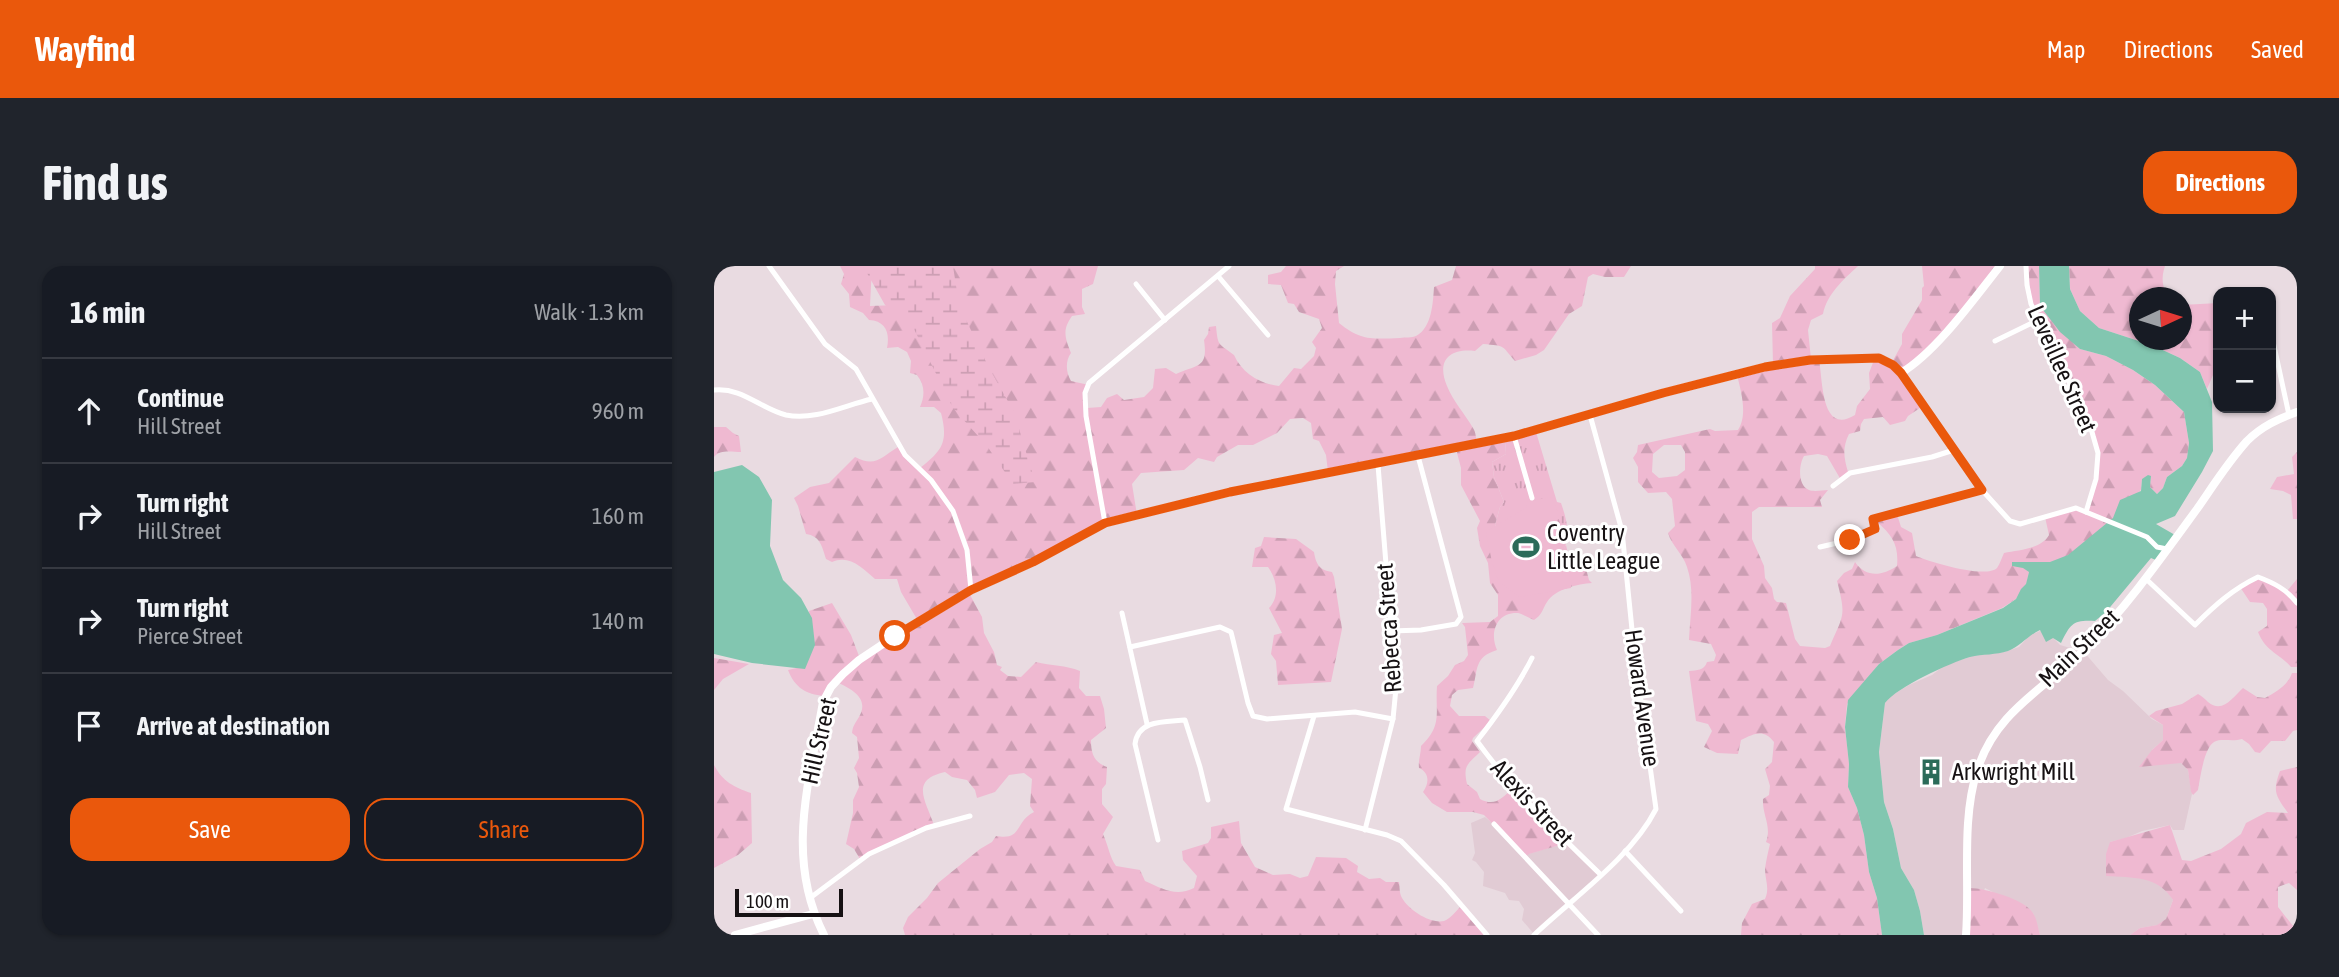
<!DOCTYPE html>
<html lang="en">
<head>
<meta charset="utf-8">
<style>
	:root { --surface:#171b24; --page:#20242c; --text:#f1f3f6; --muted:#9ea1a6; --line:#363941; --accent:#ea580c }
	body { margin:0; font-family:"Asap Condensed",sans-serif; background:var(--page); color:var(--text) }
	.controls { position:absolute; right:21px; top:21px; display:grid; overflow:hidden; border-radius:14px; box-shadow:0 2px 5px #0004 }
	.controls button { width:63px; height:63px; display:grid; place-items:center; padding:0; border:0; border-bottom:2px solid var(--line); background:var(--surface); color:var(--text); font:35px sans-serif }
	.compass { position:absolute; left:1415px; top:21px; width:63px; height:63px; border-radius:50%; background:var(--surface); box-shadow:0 2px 5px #0004; rotate:86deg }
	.scale { position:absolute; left:21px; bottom:18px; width:108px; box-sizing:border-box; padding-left:7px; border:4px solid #161113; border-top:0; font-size:19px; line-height:24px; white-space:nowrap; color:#161113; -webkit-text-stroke:5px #fff; paint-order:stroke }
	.stop { position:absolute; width:21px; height:21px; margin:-16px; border:5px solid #ea580c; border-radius:50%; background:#fff }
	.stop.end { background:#ea580c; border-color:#fff; box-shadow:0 2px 7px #0008 }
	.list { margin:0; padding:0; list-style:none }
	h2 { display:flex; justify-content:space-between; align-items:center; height:91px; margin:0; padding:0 28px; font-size:30px }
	h2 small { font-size:23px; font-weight:400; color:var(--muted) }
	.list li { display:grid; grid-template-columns:46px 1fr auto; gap:21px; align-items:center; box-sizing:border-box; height:105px; padding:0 28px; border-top:2px solid var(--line) }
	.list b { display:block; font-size:26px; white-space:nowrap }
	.list p { margin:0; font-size:23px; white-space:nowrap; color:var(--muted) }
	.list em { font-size:23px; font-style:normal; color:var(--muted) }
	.actions { display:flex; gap:14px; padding:21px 28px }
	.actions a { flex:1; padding:16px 0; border:2px solid var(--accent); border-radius:21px; text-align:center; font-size:24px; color:var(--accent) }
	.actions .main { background:var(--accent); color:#fff }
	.icon { flex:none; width:38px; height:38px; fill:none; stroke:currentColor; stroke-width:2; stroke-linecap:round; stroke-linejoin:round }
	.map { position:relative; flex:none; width:1583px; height:669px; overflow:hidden; border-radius:21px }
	header { display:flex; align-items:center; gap:42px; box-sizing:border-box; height:98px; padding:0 35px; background:var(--accent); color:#fff }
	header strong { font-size:33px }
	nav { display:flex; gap:38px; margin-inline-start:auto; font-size:24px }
	.intro { display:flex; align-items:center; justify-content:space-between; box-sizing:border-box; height:168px; padding:0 42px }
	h1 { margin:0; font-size:49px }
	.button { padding:18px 32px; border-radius:21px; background:var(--accent); color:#fff; font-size:24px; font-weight:700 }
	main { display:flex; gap:42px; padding:0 42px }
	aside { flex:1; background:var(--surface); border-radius:21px; box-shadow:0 2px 5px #0004 }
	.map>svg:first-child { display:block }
</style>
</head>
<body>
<header>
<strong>Wayfind</strong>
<nav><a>Map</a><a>Directions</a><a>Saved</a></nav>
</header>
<div class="intro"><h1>Find us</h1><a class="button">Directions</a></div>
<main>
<aside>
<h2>16 min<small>Walk · 1.3 km</small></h2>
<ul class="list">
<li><svg class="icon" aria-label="ahead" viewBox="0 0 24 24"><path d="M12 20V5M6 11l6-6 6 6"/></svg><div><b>Continue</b><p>Hill Street</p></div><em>960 m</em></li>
<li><svg class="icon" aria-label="right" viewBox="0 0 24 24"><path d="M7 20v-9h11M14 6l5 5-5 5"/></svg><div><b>Turn right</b><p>Hill Street</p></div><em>160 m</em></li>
<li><svg class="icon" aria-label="right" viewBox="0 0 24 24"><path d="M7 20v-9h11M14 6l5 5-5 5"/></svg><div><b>Turn right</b><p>Pierce Street</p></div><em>140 m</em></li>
<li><svg class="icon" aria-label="arrive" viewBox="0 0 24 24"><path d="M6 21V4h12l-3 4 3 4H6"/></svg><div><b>Arrive at destination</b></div></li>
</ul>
<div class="actions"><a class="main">Save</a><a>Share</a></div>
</aside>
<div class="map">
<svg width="1583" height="669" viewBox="0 0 1583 669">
	<defs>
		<pattern id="grass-tufts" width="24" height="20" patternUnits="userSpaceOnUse" patternTransform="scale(1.75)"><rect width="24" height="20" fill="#efb9d1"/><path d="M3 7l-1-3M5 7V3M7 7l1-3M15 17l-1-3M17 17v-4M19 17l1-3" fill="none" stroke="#cc9eb3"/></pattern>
		<pattern id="forest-firs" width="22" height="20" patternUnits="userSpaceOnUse" patternTransform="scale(1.75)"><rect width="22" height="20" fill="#efb9d1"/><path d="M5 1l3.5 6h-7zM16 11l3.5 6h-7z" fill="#cc9eb3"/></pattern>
		<pattern id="wetland-marsh" width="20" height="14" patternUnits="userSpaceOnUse" patternTransform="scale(1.75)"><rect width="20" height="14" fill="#efb9d1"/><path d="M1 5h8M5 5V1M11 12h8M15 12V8" fill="none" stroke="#cc9eb3"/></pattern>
	</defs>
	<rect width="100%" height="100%" fill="#e9dbe1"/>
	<g fill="#e1cbd4">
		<polygon points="1331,363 1346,379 1370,386 1394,414 1409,425 1438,453 1449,459 1449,474 1438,484 1467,497 1474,504 1478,528 1470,564 1459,564 1456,559 1428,565 1412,572 1396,576 1413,611 1427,611 1442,616 1453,625 1459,634 1452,653 1444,659 1426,662 1416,669 1326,669 1319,647 1271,622 1253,669 1210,669 1206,645 1200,624 1187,602 1179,563 1170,536 1165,486 1171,437 1175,431 1195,419 1218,409 1231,399 1259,390 1290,386 1305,381 1316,369"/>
		<polygon points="771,551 814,588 852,577 886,609 820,668 808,654 810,643 805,635 795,634 791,627 769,620 770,606 762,596 758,594 761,587 757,557"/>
	</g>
	<path fill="url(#grass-tufts)" d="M822 166 843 236 847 237C852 251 857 269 850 283L797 289 781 259 786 241 790 236 780 211 778 196 792 188 791 174Z"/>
	<g fill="url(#forest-firs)" fill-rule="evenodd">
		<path d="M126 0H158L156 40 183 39 221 0H384L379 18 368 23V41L371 48 358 50C348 64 351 72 357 87 351 95 352 107 357 115L375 119 371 128 373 142 387 141 393 132 403 128 410 134 430 131 439 122 441 103 452 102 462 108C485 98 494 102 490 74L494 68 495 61 502 60C504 82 505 77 520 89 528 107 546 118 565 120L580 102 587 103 600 90 602 82 598 76 608 62 605 53 585 46 580 38 574 37 567 19 554 18V9L567 6 572 0H630L622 5 621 18 625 57C647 75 659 73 686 72 691 71 698 72 702 70 718 62 719 36 720 21L738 14 742 0H917L910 11H891L879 8 874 11 868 40 855 48 830 84 822 89 801 95C787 79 792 80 769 78L761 85C736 82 722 94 733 120 739 135 751 148 759 162 762 166 762 173 763 178L791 174 792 188 778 196 780 211 790 236 786 241 781 259 797 288 850 282 852 279 856 296 871 299 875 314 878 317C864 318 841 323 833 336 828 344 828 349 820 354 815 352 809 348 804 347 783 346 775 366 783 384 760 391 764 404 759 422L744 424 738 429 736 440 745 450H771L777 455 759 472 758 475 766 486C753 499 749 499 753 518L763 526 766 533C781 541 788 532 799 522L853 577 815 588 811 591 770 549 759 546H733L718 537 709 526C715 518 716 507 705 502 704 494 707 488 707 480 729 459 721 447 723 420L734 410 741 399 750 395 754 389 751 361 748 357 776 356 784 350V329L776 317 774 297 766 280 763 262 766 255 747 219V202L742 183 614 206 612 189 605 175 599 173 597 157 589 152 576 153 563 167 539 179H524L503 191 500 196 484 192 470 204 427 207 418 218 423 249 396 256 255 327 268 351 270 367 280 386 283 399 288 401 286 404 294 410 307 411 322 396C337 400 352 399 366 405L365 422 372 430H386L390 443 392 462 377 474C377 488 380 496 393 501L392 518 388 523V538L399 551 389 568C394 579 396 592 402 600L426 604 431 615C449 623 462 631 480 622L483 610 469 594 468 585 494 577 497 572V561L525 555 527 577 541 601 559 609 576 608 586 612 594 610 602 591 632 592 644 600 643 606 655 613 666 612 672 616H685C686 621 685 627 688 632 695 644 716 658 730 655 736 653 742 645 747 640L771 667 769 669H191L189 662 194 651 213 632 224 617 266 583 278 576 282 570C309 575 300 556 320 546L316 540 318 513 310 507 295 509 281 526 263 532 261 524 253 514 238 511 231 506C195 514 212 535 220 559L146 593 140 583 132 578 139 547V534L145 521 143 507 140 502 145 492 143 471 138 467C139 459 141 458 145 451 156 432 137 423 123 416L110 430C92 428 81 422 74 404L91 400 94 385 95 345 118 337 137 369 145 390 204 355 187 326 183 313H161C149 302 135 288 118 296L112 293C108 280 106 270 92 268L84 240 80 232 96 221 115 217 141 191C162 202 167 191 184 181L205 203C227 185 235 178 227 147L220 141H206C211 130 211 119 203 109L196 107 197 95 193 86 184 81 173 82C176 67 172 55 155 54L149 47 136 41 135 28 127 18 130 8Z"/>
		<path d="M1101 0H1144C1129 14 1113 28 1109 48L1097 54 1094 64 1097 93 1105 94C1109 115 1107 170 1141 149L1143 140 1156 123 1155 107 1160 94 1177 98 1188 78V68L1208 34V22L1210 20 1208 0H1287L1245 51 1190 106 1209 140 1194 150 1191 155 1176 159 1169 151 1150 153 1147 158 1146 165 1135 168C1128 182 1130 192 1134 206L1127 214 1113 190 1104 188 1090 190C1085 198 1083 219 1095 224 1100 226 1109 224 1114 224L1106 234 1108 241H1045L1038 246V273L1050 300 1051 312 1058 322 1060 333 1063 336 1072 337 1081 373 1086 380 1111 382 1116 380C1130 348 1132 350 1123 315L1130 307 1138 303 1141 296C1152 312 1168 310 1183 300 1185 279 1178 269 1163 256L1165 252 1182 245 1187 261 1198 267 1202 290C1217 296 1271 313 1283 302 1286 298 1288 291 1290 287 1305 284 1327 283 1335 269L1331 251 1360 243 1373 245 1385 186 1318 37 1313 0H1325L1326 40 1366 83 1392 90 1419 104 1441 119 1470 146 1475 177 1473 192 1468 200 1453 211 1449 222 1443 228 1436 221 1437 210 1428 213 1427 224 1377 275 1343 296 1324 298 1316 302 1312 319 1302 333 1288 342 1223 369 1195 377 1184 384 1165 398 1133 438 1131 461 1135 498 1134 521 1143 542 1150 569 1155 606 1163 632 1168 669H1027L1028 657 1038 638 1051 633C1056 622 1051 614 1051 603 1052 595 1054 586 1056 578L1052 576C1058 560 1048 549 1049 533L1055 529 1056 520 1051 503 1058 496 1060 476C1050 463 1041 467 1027 474L1024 488 1003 487 990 481 998 465 994 458 982 455 975 405C983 404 990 405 993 396L1000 395 1002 389 997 378 975 374C976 350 981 324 973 301 969 288 958 280 954 267L961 260 958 233 952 226 934 227 924 216V201L919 192 923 186 924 179 996 163 1001 165 1024 164C1034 149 1027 125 1023 109L1059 99 1058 57 1066 52 1076 30 1101 3ZM950 179H967L971 186V204L963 210 945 212 938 206 939 188Z"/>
		<path d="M1355 0H1451C1447 12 1448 20 1454 31L1426 32V74H1468V39L1504 37V105L1499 109 1493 123 1486 106 1466 92 1440 80 1385 62 1366 45 1356 23Z"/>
		<path d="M0 161H12L19 167 25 170 27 186C18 186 6 183 0 191Z"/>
		<polygon points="1583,186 1583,253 1579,253 1577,229 1569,225 1556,223 1563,211 1580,208 1578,191"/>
		<path d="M550 271 582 273 600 286C602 298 605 304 618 306L620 311 628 363 617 416 564 419 562 395 557 388 560 369 568 367 555 342C566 331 563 313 554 301H538L541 282 547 280Z"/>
		<path d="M1545 312 1573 325 1583 313V401H1577C1565 387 1552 386 1544 366L1553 360V343L1549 337 1536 336 1526 321Z"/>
		<polygon points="0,392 35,398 9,413 0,424"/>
		<path d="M1578 407H1583V464L1579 465 1571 475H1557L1546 487 1541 486 1535 478 1528 473C1519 476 1507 472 1500 476 1490 482 1486 513 1484 524L1479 529 1477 526 1474 504 1467 497 1425 501 1438 484 1449 474V459L1435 450 1442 445 1468 438 1484 428C1488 430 1491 433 1494 436 1509 448 1519 431 1529 422L1543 431 1551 432C1562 426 1574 419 1578 407Z"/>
		<path d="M0 499C9 516 20 521 37 527L38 577 24 589 0 602Z"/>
		<path d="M1583 501V624L1575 617 1564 621V641L1583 665V669H1416L1426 662 1443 659 1452 653 1459 634C1443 609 1419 612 1392 610V588L1396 576 1456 559 1468 594 1477 595 1507 583 1527 568 1532 557 1553 546 1574 547C1562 530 1558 526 1566 505Z"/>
		<path d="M1256 622C1270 622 1311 633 1319 647 1323 653 1324 662 1326 669H1253Z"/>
	</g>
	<polygon fill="url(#wetland-marsh)" points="149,0 239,0 245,39 274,100 300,146 321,216 299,218 273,180 239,142 199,61 171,39"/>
	<polygon fill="#efb9d1" points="837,231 847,252 838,257 857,299 857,322 805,331 785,316 778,296 772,266 813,241 812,236"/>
	<g fill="#82c6b0">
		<path d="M1325 0H1355L1356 23 1366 45 1385 62 1440 80 1466 92 1486 106 1498 136 1499 185 1488 206 1461 250 1442 258 1461 269 1444 295 1437 292 1392 346 1381 355C1359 354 1357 357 1347 377L1339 372 1332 376 1326 364C1313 370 1307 380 1294 385 1282 389 1269 388 1256 391 1236 397 1183 421 1171 437L1165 486 1170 536 1179 563 1187 602 1200 624 1206 645 1210 669H1168L1163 632 1155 606 1150 569 1143 542 1134 521 1135 498 1131 461 1134 434 1165 398 1184 384 1195 377 1223 369 1289 342 1302 333 1307 323 1312 318 1315 306 1309 302 1298 300V296H1336L1354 289 1399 252 1406 234 1427 225 1428 213 1434 209 1437 210 1436 221 1443 228 1449 222 1453 211 1468 200 1473 192 1475 177 1470 146 1441 119 1419 104 1392 90 1366 83 1346 66 1326 40Z"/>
		<polygon points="28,199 45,211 58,234 56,280 69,314 87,332 98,352 101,379 91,403 38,397 0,388 0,206"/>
	</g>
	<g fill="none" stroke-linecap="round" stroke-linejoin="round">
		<g stroke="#fff" stroke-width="5">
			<polyline points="55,0 111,78 142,103 191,189 217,214 239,245 253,284 257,324"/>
			<polyline points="1312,0 1313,19 1317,38 1367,140 1378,166 1384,187 1382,213 1372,246"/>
			<polyline points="504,10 554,69"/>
			<polyline points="422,18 451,54"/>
			<polyline points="1557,66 1575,149"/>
			<polyline points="1281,75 1324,54"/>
			<polyline points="1187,107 1268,224 1296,255 1306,258 1362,242 1433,271 1443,281 1453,283"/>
			<path d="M0 124C28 121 47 143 72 149 101 155 131 139 158 133"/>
			<polyline points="800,170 818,232"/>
			<polyline points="1119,220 1136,207 1218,191 1240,184"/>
			<polyline points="391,257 372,150 371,127 375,117 515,0"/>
			<polyline points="1106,281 1136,274 1161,263 1159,253 1268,224"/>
			<path d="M1431 312 1481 359C1501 339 1519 323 1544 311 1560 317 1572 323 1583 337"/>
			<polyline points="408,347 433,458"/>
			<polyline points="677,365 707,364 742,358 747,351 704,190"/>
			<polyline points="416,381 506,361 517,366 519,374 534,437 539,450 553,453 641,446 679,453"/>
			<path d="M818 392C803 422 784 448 763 475 798 524 843 566 886 608"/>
			<polyline points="600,450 572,543 673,569 687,575 730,619 773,669"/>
			<polyline points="780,558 884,669"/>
			<polyline points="651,564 679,453 682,422 664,199"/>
			<path d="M444 574 421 478C424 453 452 456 471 454L486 501 494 534"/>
			<polyline points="911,585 967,645"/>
			<polyline points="96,632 155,588 212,562 256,550"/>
			<path d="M820 669C860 631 917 592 942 543L921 393 908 265 876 149"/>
		</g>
		<g stroke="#fff" stroke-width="8">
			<polyline points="21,669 99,648"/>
			<path d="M110 669C71 592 95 517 109 436L117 421 129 408 145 394 181 370 257 324 319 296 391 257 516 226 800 170 949 127 1051 101 1096 94 1165 92 1179 99 1187 107C1223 85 1259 34 1286 0"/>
			<path d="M1252 669C1256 617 1247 555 1263 505 1281 446 1329 424 1370 384 1412 342 1448 291 1483 243 1499 220 1514 196 1533 175 1548 160 1564 153 1583 146"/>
		</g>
	</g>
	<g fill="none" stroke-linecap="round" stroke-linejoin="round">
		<polyline stroke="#ea580c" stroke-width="9" points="181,370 257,324 319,296 391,257 516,226 800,170 949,127 1051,101 1096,94 1165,92 1179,99 1187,107 1268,224 1159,253 1161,263 1136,274"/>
	</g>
	<defs>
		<g id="stadium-bare" transform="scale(2.1)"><path d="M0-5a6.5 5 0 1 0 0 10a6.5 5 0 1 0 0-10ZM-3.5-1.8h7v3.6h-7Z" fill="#2b6b59" stroke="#fff" stroke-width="2.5" paint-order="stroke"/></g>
		<g id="building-bare" transform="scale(2.1)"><path d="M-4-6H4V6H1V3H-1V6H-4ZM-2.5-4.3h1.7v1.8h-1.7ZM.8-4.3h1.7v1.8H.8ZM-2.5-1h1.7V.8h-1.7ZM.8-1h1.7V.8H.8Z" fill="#2b6b59" stroke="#fff" stroke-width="2.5" paint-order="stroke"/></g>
	</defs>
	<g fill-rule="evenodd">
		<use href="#stadium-bare" x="812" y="281"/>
		<use href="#building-bare" x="1217" y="506"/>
	</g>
	<g text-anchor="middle" stroke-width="6" stroke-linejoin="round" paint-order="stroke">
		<g font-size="24" fill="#161113" stroke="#fff">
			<text transform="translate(1348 103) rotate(66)" y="8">Leveillee Street</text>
			<text transform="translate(675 362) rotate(-94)" y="8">Rebecca Street</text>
			<text transform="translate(1365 382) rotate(-44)" y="8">Main Street</text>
			<text transform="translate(928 432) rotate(82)" y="8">Howard Avenue</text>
			<text transform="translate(105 475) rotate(-77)" y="8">Hill Street</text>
			<text transform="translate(818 537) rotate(47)" y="8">Alexis Street</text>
		</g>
		<g font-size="24" fill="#161113" stroke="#fff" text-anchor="start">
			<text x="833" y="275">Coventry<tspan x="833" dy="28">Little League</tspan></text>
			<text x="1238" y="514">Arkwright Mill</text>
		</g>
	</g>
</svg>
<div class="controls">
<button>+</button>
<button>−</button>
</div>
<svg class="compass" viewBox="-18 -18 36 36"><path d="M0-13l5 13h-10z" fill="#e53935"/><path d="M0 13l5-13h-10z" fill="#9ea1a6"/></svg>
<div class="scale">100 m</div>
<div class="stop" style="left:181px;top:370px"></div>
<div class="stop end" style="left:1136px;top:274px"></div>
</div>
</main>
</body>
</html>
